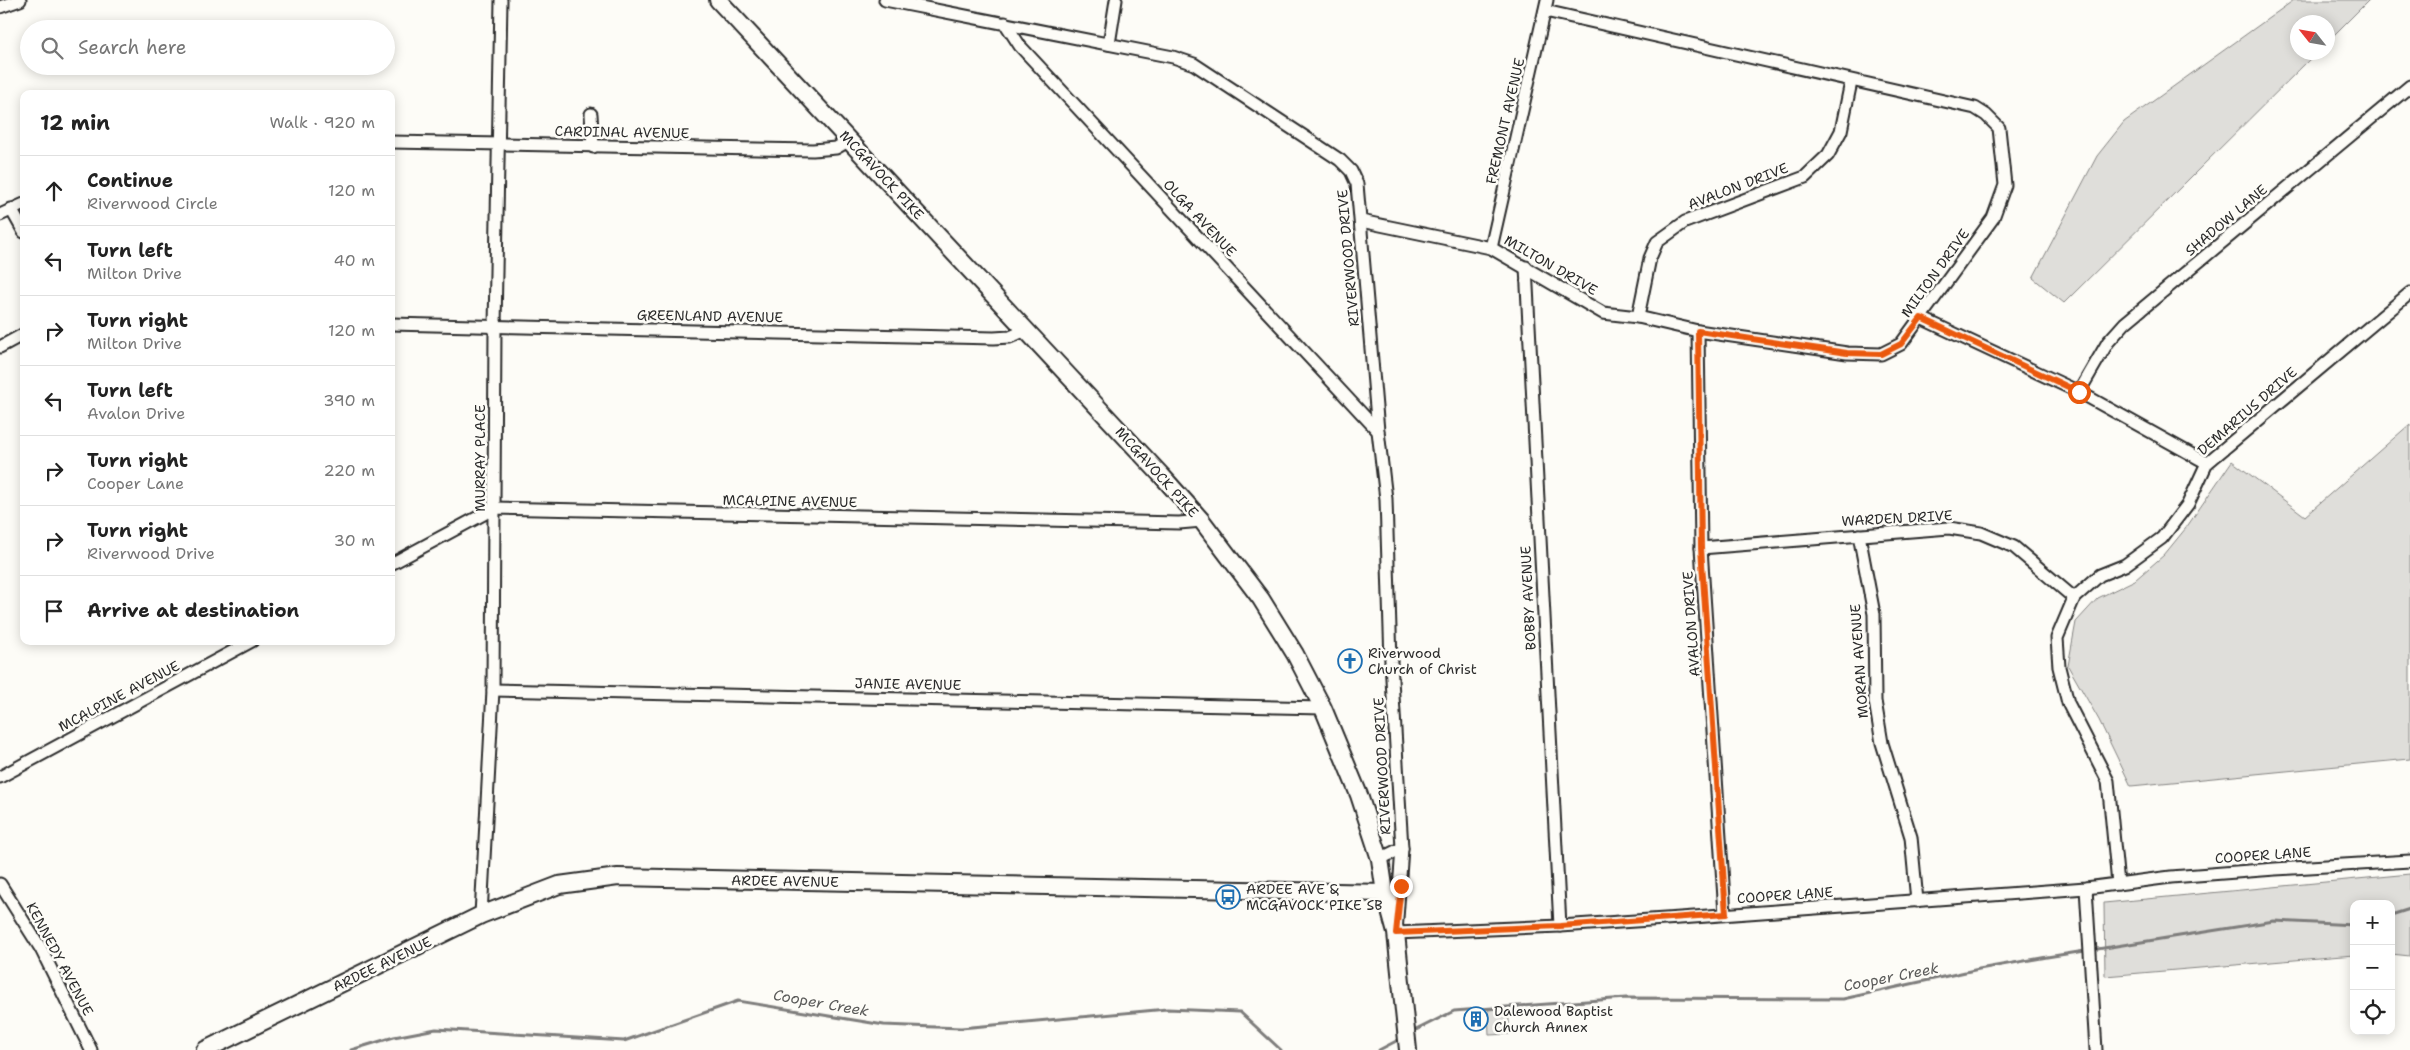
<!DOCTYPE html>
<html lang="en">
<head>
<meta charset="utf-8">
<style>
	:root { --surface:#fff; --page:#f6f6f6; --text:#222; --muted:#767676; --line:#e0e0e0 }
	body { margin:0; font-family:"Shantell Sans",sans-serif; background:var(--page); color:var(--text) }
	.controls { position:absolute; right:15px; bottom:15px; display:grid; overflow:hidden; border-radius:10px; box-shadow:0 2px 12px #0003 }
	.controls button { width:45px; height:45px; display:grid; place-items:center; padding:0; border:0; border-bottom:1px solid var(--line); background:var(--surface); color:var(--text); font:25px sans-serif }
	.compass { position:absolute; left:2290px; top:15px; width:45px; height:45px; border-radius:50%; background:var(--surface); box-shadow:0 2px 12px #0003; rotate:301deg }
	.stop { position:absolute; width:15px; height:15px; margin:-11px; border:4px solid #ea580c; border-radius:50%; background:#fff }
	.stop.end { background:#ea580c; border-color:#fff; box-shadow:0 1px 5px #0008 }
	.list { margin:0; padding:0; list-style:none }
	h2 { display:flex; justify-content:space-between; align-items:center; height:65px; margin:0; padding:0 20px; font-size:21px }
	h2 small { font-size:16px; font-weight:400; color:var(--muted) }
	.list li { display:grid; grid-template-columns:32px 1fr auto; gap:15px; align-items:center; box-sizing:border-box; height:70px; padding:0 20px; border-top:1px solid var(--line) }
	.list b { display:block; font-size:19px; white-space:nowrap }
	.list p { margin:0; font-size:16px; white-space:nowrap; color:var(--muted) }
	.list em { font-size:16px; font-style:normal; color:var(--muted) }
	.icon { flex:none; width:28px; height:28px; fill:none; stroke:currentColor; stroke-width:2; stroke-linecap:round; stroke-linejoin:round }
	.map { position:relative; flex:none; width:2410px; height:1050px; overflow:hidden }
	.search { position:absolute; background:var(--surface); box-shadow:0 2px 12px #0003; left:20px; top:20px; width:375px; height:55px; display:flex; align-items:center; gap:12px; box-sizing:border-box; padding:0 18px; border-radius:28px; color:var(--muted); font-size:19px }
	.panel { position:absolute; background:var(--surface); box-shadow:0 2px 12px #0003; left:20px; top:90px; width:375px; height:555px; border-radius:10px }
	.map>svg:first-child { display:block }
</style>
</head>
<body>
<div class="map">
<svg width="2410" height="1050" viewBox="0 0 2410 1050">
	<rect width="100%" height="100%" fill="#fdfcf7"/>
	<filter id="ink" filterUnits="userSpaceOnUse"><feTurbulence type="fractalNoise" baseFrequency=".02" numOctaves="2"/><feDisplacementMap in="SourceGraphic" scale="10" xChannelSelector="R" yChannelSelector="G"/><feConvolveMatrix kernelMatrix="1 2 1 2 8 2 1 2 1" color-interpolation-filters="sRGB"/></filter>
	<g filter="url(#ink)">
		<g fill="#dfdeda" stroke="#858482">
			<polygon points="2294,0 2369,0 2328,41 2328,22 2298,22 2298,52 2316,53 2064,303 2033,278 2097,156 2124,122"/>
			<polygon points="2410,424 2410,759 2131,786 2099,720 2068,666 2076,622 2098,598 2135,580 2164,555 2186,528 2232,461 2305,516"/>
			<polygon points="2410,874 2410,956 2391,954 2391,904 2354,904 2354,955 2105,976 2104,903"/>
			<polygon points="1508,1008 1510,1034 1489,1035 1488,1010"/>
		</g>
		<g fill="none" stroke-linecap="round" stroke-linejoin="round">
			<g stroke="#7e7d7b" stroke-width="3">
				<polyline points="2391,915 2410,909"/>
				<polyline points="1412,1032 1454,1011 1626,998 1843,999 1979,969 2047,957 2274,921 2354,925"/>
				<polyline points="351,1050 394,1037 436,1029 624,1041 738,1001 884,1025 961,1028 1167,1009 1240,1012 1281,1050"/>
				<polyline points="1379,1050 1402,1038"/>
			</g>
			<g stroke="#2b2b2b" stroke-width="15">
				<g id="street">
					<polyline points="885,0 1173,57 1194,64 1340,160 1351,171 1357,184 1378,431 1386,499 1391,662 1402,848 1396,933 1560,926 1680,918 2086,888 2171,877 2275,869 2410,861"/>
					<polyline points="0,7 20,0"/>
					<polyline points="1005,23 1020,46 1378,431"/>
					<polyline points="1109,44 1116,0"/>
					<polyline points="591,114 593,147"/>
					<polyline points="391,142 813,150 836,148 850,140"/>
					<polyline points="11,209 24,232"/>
					<polyline points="0,215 24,204"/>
					<polyline points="1361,221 1491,248 1603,313 1638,317 1698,331 1847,353 1881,354 1901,344 1993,218 2005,185 1999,128 1986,115 1975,108 1545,11"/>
					<polyline points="1491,248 1547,0"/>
					<polyline points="1526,267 1560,926"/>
					<polyline points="1638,317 1650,258 1657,242 1685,222 1805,177 1828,155 1841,131 1851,82"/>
					<polyline points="1921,318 2079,392 2207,463"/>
					<polyline points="391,324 994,338 1010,337 1026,330"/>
					<polyline points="1698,331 1701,548 1725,914"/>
					<polyline points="0,347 24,334"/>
					<polyline points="2079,392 2108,342 2125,323 2410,86"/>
					<polyline points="1859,535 1874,614 1875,701 1882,743 1911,837 1917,901"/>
					<polyline points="1701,548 1949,528 1981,533 2014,547 2074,598"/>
					<polyline points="391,564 495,508 1179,523 1202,521"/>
					<polyline points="493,690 1323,708"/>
					<polyline points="0,777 252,641"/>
					<polyline points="1380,859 1402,848"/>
					<polyline points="0,884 41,949 91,1050"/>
					<polyline points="2118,884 2108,781 2068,703 2059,667 2057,638 2074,598 2100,575 2125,565 2162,538 2188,504 2207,463 2410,293"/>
					<polyline points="2086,888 2096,1050"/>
					<polyline points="481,915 493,690 495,326 501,0"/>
				</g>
			</g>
			<g stroke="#2b2b2b" stroke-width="20">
				<g id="secondary">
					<polyline points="718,0 1162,476 1202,521 1261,599 1295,654 1323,708 1359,795 1380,859 1385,893 1396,933 1408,1050"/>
					<polyline points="205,1050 481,915 559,885 618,877 1385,893"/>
				</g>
			</g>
			<use href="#street" stroke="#fdfcf7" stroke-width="11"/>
			<use href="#secondary" stroke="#fdfcf7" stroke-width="16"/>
		</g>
	</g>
	<g fill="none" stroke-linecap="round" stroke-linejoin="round" filter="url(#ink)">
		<polyline stroke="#ea580c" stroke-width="6" points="1401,886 1396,933 1560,926 1726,914 1701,548 1698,331 1847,353 1881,354 1901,344 1921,318 2079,392"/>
	</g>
	<defs>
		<g id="church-ring" transform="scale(1.25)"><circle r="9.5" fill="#fdfcf7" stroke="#1f6fb2" stroke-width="1.5"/><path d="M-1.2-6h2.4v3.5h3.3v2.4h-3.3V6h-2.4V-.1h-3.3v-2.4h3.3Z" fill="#1f6fb2"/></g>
		<g id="bus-ring" transform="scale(1.25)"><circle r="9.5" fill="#fdfcf7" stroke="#1f6fb2" stroke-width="1.5"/><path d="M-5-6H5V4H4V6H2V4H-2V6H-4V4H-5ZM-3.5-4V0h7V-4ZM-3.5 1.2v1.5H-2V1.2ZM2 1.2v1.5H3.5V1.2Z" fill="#1f6fb2"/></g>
		<g id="building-ring" transform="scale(1.25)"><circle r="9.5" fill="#fdfcf7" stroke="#1f6fb2" stroke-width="1.5"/><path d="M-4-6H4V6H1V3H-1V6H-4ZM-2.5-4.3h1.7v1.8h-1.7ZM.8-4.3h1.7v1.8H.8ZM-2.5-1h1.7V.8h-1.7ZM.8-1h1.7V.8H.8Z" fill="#1f6fb2"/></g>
	</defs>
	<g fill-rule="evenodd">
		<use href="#church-ring" x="1350" y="661"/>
		<use href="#bus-ring" x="1228" y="897"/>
		<use href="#building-ring" x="1476" y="1019"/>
	</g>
	<g text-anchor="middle" stroke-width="5" stroke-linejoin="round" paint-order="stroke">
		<g font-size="14" fill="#2b2b2b" stroke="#fdfcf7">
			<text transform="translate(1505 121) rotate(-77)" y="5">FREMONT AVENUE</text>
			<text transform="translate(622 132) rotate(1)" y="5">CARDINAL AVENUE</text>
			<text transform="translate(882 175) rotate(47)" y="5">MCGAVOCK PIKE</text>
			<text transform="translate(1738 186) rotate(-21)" y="5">AVALON DRIVE</text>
			<text transform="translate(1200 218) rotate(47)" y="5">OLGA AVENUE</text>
			<text transform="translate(2226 220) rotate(-40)" y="5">SHADOW LANE</text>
			<text transform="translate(1348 258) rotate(-95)" y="5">RIVERWOOD DRIVE</text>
			<text transform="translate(1551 265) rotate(30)" y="5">MILTON DRIVE</text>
			<text transform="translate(1935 273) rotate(-54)" y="5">MILTON DRIVE</text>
			<text transform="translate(710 316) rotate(1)" y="5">GREENLAND AVENUE</text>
			<text transform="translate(2247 411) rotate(-41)" y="5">DEMARIUS DRIVE</text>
			<text transform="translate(480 458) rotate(-90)" y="5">MURRAY PLACE</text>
			<text transform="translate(1157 472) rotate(48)" y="5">MCGAVOCK PIKE</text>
			<text transform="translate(790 501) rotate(1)" y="5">MCALPINE AVENUE</text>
			<text transform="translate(1897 518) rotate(-3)" y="5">WARDEN DRIVE</text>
			<text transform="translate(1528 598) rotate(-93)" y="5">BOBBY AVENUE</text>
			<text transform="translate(1691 624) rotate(-94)" y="5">AVALON DRIVE</text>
			<text transform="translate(1859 661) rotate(-94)" y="5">MORAN AVENUE</text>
			<text transform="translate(908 684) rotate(1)" y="5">JANIE AVENUE</text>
			<text transform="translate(119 696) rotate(-28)" y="5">MCALPINE AVENUE</text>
			<text transform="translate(1382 766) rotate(-93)" y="5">RIVERWOOD DRIVE</text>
			<text transform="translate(2263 855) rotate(-4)" y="5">COOPER LANE</text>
			<text transform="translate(785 881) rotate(1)" y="5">ARDEE AVENUE</text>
			<text transform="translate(1785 895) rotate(-4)" y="5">COOPER LANE</text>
			<text transform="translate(60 959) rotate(62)" y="5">KENNEDY AVENUE</text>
			<text transform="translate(382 964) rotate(-26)" y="5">ARDEE AVENUE</text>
		</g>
		<g font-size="14" fill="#2b2b2b" stroke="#fdfcf7" text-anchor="start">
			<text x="1368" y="658">Riverwood<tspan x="1368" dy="16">Church of Christ</tspan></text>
			<text x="1246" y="894">ARDEE AVE &amp;<tspan x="1246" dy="16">MCGAVOCK PIKE SB</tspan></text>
			<text x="1494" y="1016">Dalewood Baptist<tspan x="1494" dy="16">Church Annex</tspan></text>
		</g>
		<g font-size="15" font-style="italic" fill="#5b5b5a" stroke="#fdfcf7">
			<text transform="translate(1891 977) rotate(-11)" y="5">Cooper Creek</text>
			<text transform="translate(821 1003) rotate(10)" y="5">Cooper Creek</text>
		</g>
	</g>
</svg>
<div class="controls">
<button>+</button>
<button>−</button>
<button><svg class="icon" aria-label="locate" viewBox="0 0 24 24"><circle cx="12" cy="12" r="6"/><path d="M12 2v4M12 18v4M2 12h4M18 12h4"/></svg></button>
</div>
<svg class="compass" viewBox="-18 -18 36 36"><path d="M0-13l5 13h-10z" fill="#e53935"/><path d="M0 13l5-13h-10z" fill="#767676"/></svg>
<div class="stop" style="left:2079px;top:392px"></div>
<div class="stop end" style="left:1401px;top:886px"></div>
<div class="search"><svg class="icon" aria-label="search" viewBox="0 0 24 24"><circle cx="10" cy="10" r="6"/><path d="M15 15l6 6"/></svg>Search here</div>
<section class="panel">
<h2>12 min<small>Walk · 920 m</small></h2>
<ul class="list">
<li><svg class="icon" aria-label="ahead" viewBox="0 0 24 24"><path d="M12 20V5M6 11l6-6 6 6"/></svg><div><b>Continue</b><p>Riverwood Circle</p></div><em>120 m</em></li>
<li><svg class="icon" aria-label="left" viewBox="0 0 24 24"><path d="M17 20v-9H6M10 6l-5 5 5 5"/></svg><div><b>Turn left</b><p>Milton Drive</p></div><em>40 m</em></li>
<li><svg class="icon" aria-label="right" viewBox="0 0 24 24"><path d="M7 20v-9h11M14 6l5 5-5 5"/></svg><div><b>Turn right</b><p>Milton Drive</p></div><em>120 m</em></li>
<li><svg class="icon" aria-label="left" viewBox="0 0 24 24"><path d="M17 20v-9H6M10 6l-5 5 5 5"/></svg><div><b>Turn left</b><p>Avalon Drive</p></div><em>390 m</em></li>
<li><svg class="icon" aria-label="right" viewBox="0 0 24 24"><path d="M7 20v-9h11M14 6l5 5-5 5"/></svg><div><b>Turn right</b><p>Cooper Lane</p></div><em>220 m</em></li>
<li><svg class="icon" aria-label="right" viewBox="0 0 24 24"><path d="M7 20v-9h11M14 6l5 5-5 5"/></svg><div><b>Turn right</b><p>Riverwood Drive</p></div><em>30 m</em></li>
<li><svg class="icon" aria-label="arrive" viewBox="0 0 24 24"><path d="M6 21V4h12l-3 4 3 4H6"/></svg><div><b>Arrive at destination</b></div></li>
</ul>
</section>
</div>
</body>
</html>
